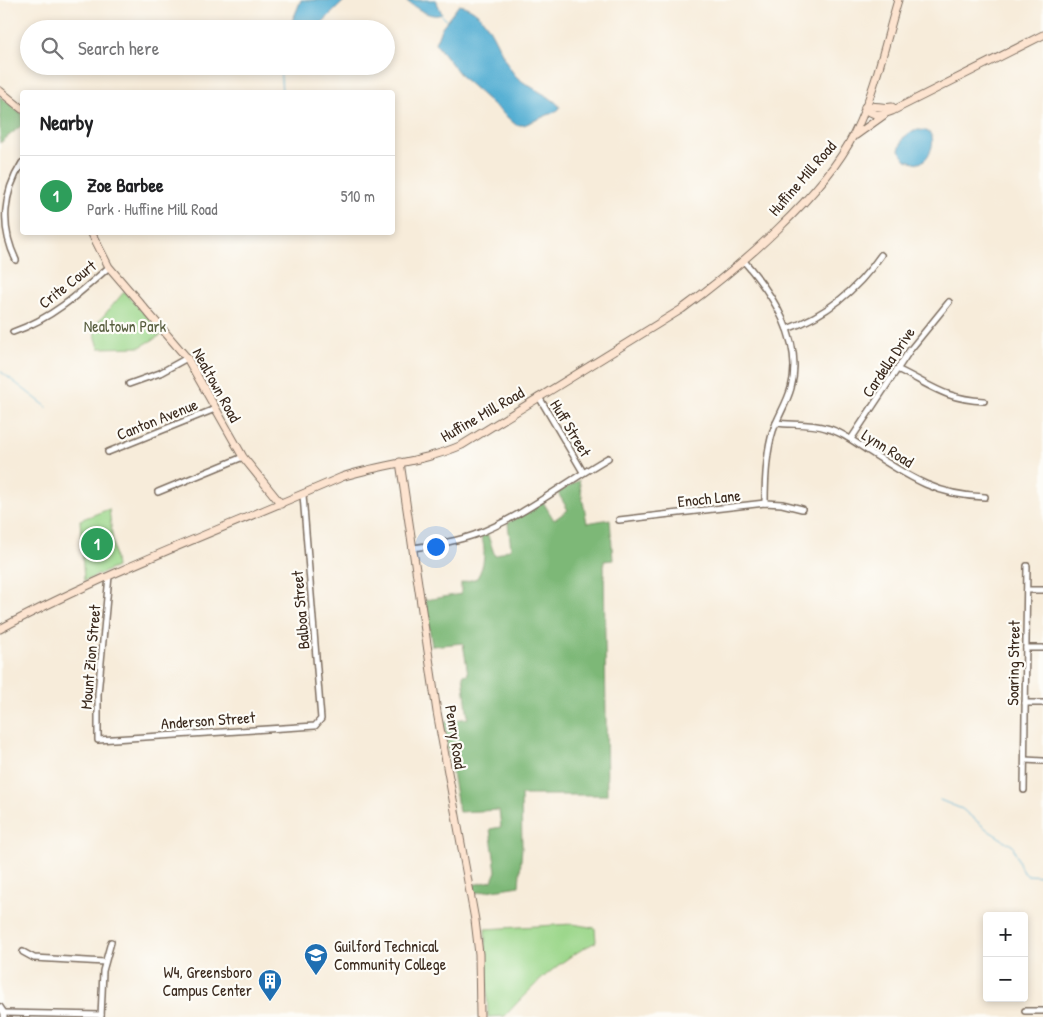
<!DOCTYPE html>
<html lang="en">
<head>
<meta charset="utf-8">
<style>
	:root { --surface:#fff; --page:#f2f2f2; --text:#202124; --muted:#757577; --line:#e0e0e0; --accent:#1f6fb2 }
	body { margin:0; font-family:"Patrick Hand",sans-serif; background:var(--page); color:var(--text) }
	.controls { position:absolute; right:15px; bottom:15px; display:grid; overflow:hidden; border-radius:5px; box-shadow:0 2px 8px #0003 }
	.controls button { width:45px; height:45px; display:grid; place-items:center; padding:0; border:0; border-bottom:1px solid var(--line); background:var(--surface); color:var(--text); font:25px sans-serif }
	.you { position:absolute; left:435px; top:546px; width:18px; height:18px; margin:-12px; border:4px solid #fff; border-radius:50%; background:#1a73e8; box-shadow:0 0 0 8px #1a73e833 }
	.badge { display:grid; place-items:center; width:32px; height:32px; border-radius:50%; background:var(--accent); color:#fff; font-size:16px; font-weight:700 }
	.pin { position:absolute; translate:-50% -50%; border:2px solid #fff; box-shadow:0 1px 5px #0006 }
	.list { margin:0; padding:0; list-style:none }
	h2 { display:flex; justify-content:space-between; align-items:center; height:65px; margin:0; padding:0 20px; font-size:21px }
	h2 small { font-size:16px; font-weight:400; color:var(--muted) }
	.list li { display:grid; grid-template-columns:32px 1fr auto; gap:15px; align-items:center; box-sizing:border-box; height:80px; padding:0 20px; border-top:1px solid var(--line) }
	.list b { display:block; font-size:19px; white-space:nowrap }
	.list p { margin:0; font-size:16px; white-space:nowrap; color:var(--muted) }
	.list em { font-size:16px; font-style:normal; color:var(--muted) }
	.icon { flex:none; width:28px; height:28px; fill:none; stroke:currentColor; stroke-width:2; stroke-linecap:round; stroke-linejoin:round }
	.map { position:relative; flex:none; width:1043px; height:1017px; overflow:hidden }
	.search { position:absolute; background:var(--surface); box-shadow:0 2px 8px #0003; left:20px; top:20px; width:375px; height:55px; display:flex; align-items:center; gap:12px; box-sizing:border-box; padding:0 18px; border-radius:28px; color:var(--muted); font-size:19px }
	.panel { position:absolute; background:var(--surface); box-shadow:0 2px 8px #0003; left:20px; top:90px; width:375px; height:145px; border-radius:5px }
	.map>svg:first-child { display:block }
</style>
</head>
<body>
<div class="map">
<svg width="1043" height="1017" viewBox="0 0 1043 1017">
	<rect width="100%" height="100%" fill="#fdfcf7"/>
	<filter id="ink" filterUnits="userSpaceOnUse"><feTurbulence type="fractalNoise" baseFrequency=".02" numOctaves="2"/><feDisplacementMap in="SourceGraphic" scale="10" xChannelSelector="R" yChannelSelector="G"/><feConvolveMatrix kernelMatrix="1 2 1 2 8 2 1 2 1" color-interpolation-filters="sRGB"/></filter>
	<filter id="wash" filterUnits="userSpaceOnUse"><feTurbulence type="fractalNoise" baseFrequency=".0096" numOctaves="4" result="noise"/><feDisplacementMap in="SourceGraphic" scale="20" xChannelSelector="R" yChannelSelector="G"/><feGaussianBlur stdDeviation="1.12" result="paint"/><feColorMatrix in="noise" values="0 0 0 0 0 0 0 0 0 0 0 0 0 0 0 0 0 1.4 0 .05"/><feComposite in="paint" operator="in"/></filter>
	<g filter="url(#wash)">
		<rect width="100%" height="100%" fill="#f7ecda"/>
		<g fill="#9cd78b" stroke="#6c8054">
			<polygon points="124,292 163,334 140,347 99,348 93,328"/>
			<polygon points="109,509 116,567 84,581 80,520"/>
			<path d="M573 924 595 928 596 942C560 959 531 987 505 1016L488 1017 485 929Z"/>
		</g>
		<g fill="#7db877" stroke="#5c714a">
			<polygon points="0,96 22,114 22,125 0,143"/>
			<path d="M579 480 587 523 610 519 613 560 604 561 607 795H521L522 847 519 886 474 893 472 885 492 881 496 871 490 829 501 827 499 810 459 812 443 722 468 718 463 675 468 674 463 643 432 646 425 600 461 594V583L477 578C485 565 486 549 481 535L487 533 495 556 511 548 508 523 543 502 554 520 568 510 558 493Z"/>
		</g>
		<g fill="#55afd3" stroke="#486c78">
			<polygon points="301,0 345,0 316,29 287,29 294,17"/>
			<path d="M405 0H436L442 14C430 19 415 7 405 0Z"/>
			<path d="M459 5C491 10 497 54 515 75 524 86 557 98 560 108L557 111 524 125H516L463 78 435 43 442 27Z"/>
			<path d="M914 130C918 130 923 130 926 131 940 136 929 161 919 163L906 160 899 150 903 138Z"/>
		</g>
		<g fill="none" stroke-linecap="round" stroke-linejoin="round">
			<g stroke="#55afd3" stroke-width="1">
				<polyline points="441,14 446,20"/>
				<polyline points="280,66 282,92"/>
				<polyline points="0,371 47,407"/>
				<polyline points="940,800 962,809 989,831 1013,846 1022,871 1027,875 1043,876"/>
			</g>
		</g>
	</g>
	<g filter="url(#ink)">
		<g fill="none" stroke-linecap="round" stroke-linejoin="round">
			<g stroke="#7d6e60" stroke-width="8">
				<g id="street">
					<path d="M16 260C0 227 3 193 22 163"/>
					<path d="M743 260C772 293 804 342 791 388 787 403 778 416 773 431 766 453 765 480 765 503"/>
					<path d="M787 329C827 315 857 290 881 255"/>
					<path d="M13 332C51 319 79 294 109 267"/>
					<path d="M897 369C931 385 944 399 984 401"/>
					<polyline points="129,384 160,373 187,358"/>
					<polyline points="539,397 583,472"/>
					<path d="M776 423C792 425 810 423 826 428 842 432 856 443 870 452 909 477 937 496 985 497"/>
					<polyline points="851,439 910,350 949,302"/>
					<polyline points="108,452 215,409"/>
					<polyline points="158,492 243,457"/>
					<polyline points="619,520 765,503 782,504 802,509"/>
					<path d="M413 548C434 545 454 542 474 535 523 517 564 483 608 458"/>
					<polyline points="109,576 98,694 98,740 315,726 321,719 303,495"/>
					<polyline points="1027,590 1043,590"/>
					<polyline points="1026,648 1043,648"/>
					<polyline points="1025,703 1043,703"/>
					<polyline points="1025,760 1043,761"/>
					<polyline points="1024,790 1027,566"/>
					<polyline points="23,952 34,958 105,962"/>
					<polyline points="0,1007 4,1013 4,1017"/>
					<polyline points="1025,1011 1043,1011"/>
					<polyline points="4,1013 101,1015"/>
					<polyline points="101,1017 103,971 111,942"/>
				</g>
			</g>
			<g stroke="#7d6e60" stroke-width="9">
				<g id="secondary">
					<polyline points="0,91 22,109"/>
					<path d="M865 107C872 117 882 115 892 111L1043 35"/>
					<path d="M865 107C874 104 882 109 892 107"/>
					<polyline points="856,135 884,115"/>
					<polyline points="91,232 109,267 187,358 243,457 281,504"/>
					<polyline points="400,462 437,712 475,920 479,954 480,1017"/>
					<path d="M0 629C110 570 228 527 342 477 381 464 424 462 462 445L682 309C737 269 824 195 854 134 875 92 885 44 898 0"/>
				</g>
			</g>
			<use href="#street" stroke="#fff" stroke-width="5"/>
			<use href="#secondary" stroke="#fde4d0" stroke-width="7"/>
		</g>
	</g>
	<defs>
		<g id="university-pin" transform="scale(1.25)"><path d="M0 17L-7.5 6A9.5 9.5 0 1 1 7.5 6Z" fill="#1f6fb2" stroke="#fdfcf7"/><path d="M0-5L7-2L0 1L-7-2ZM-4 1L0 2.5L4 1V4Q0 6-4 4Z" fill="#fff"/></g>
		<g id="building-pin" transform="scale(1.25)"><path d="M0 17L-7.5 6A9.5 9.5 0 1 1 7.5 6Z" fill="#1f6fb2" stroke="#fdfcf7"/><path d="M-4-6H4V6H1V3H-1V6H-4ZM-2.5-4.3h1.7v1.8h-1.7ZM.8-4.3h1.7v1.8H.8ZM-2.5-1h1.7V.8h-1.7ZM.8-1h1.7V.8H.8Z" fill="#fff"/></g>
	</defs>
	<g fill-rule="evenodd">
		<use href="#university-pin" x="316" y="955"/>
		<use href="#building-pin" x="270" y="981"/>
	</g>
	<g text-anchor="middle" stroke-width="4.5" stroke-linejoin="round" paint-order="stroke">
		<g font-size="16" fill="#3b2a1e" stroke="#fdfcf7">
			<text transform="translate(802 178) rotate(-49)" y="6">Huffine Mill Road</text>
			<text transform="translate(67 284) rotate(-38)" y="6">Crite Court</text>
			<text transform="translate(888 362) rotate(-56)" y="6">Cardella Drive</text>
			<text transform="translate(217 385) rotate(61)" y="6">Nealtown Road</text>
			<text transform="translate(482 414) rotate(-30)" y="6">Huffine Mill Road</text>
			<text transform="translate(157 419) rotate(-22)" y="6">Canton Avenue</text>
			<text transform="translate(571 428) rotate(59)" y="6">Huff Street</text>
			<text transform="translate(888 448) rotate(32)" y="6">Lynn Road</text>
			<text transform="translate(709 498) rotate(-6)" y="6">Enoch Lane</text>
			<text transform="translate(300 610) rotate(-95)" y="6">Balboa Street</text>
			<text transform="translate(90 657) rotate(-85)" y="6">Mount Zion Street</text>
			<text transform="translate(1013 663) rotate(-89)" y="6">Soaring Street</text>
			<text transform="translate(208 720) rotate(-4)" y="6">Anderson Street</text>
			<text transform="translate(456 737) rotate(81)" y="6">Penry Road</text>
		</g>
		<g font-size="16" fill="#585e3f" stroke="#fdfcf7">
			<text x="125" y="332">Nealtown Park</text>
		</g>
		<g font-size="16" fill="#3b2a1e" stroke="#fdfcf7" text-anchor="start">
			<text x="334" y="952">Guilford Technical<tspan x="334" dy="18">Community College</tspan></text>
			<text x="252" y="978" text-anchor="end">W4, Greensboro<tspan x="252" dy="18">Campus Center</tspan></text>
		</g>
	</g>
</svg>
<div class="controls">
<button>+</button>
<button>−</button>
</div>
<div class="you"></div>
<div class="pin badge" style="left:97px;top:544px;background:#2e9e5b">1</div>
<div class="search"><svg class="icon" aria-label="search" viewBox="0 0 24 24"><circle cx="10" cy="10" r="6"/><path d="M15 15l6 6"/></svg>Search here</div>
<section class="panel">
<h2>Nearby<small></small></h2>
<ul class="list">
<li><span class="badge" style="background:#2e9e5b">1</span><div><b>Zoe Barbee</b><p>Park · Huffine Mill Road</p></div><em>510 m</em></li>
</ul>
</section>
</div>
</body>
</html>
